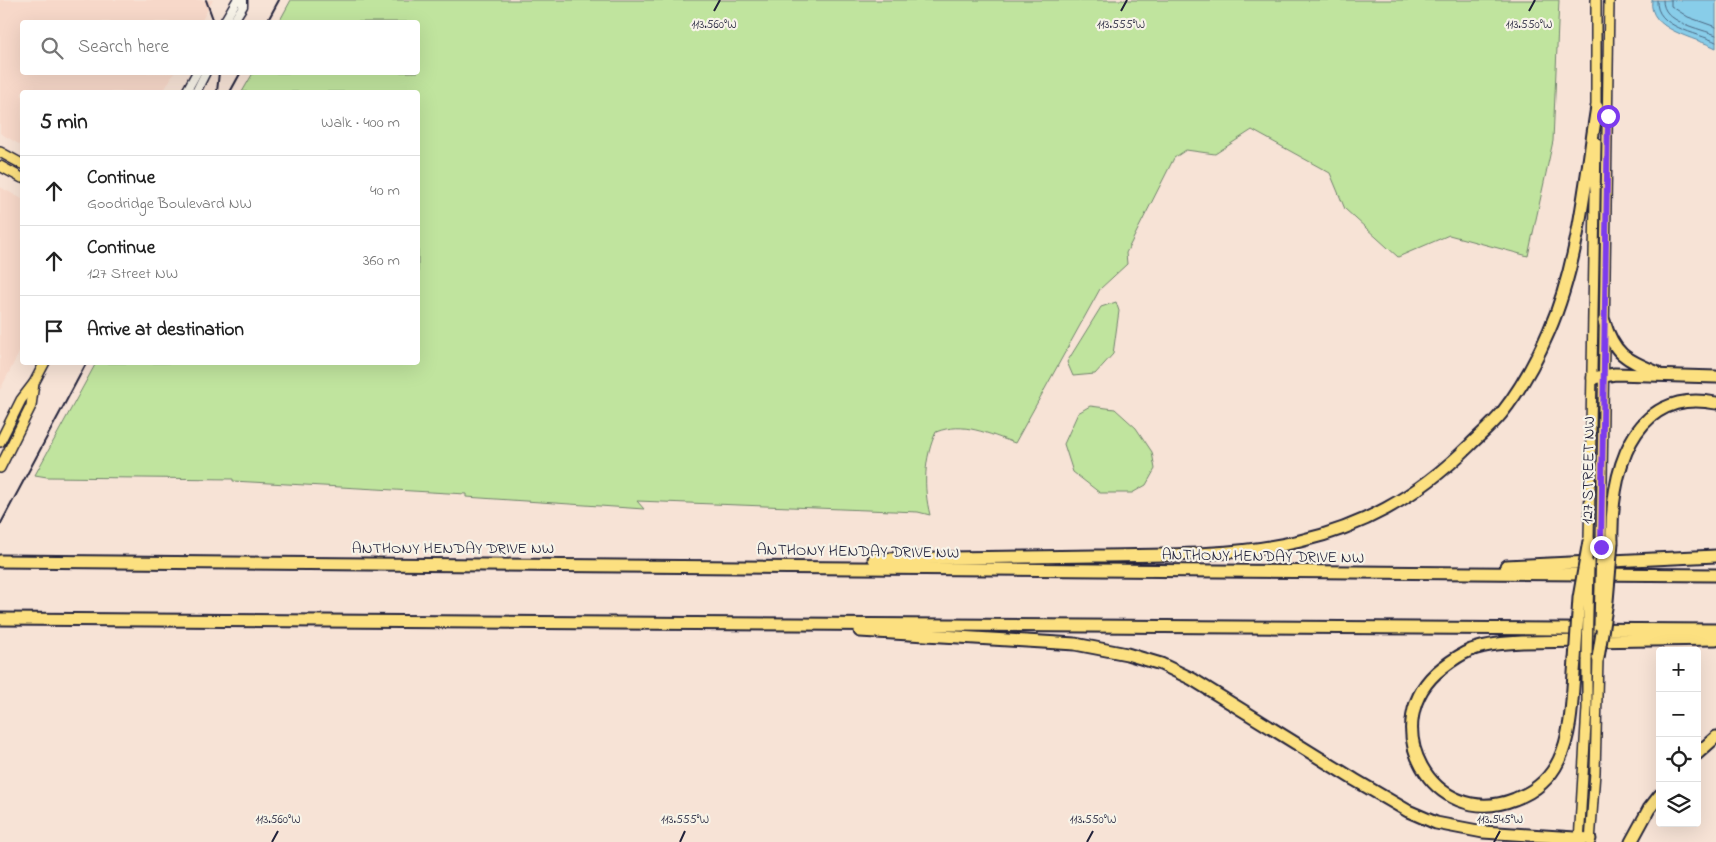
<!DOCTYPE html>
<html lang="en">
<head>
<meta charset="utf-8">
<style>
	:root { --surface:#fff; --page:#f6f6f6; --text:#222; --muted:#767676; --line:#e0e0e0 }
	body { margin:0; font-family:"Indie Flower",sans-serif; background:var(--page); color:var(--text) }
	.controls { position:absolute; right:15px; bottom:15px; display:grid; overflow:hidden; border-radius:5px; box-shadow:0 5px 20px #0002 }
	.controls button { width:45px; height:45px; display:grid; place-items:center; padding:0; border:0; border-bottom:1px solid var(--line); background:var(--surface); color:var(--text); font:25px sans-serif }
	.stop { position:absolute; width:15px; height:15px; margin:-11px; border:4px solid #7c3aed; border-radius:50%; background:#fff }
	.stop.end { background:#7c3aed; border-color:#fff; box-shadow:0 1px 5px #0008 }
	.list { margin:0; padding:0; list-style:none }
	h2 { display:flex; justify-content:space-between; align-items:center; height:65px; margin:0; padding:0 20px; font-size:21px }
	h2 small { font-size:16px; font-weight:400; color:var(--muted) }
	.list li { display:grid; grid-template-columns:32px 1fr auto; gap:15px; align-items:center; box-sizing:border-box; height:70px; padding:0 20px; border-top:1px solid var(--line) }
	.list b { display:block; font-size:19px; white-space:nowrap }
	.list p { margin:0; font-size:16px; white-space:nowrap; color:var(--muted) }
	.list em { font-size:16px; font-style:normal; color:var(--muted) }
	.icon { flex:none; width:28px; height:28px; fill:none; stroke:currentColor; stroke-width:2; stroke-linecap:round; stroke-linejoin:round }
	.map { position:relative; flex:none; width:1716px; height:842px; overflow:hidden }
	.search { position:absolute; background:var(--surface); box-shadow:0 5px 20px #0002; left:20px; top:20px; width:400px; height:55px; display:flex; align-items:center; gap:12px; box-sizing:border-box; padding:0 18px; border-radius:5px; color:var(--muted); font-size:19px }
	.panel { position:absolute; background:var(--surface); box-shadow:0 5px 20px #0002; left:20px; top:90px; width:400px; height:275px; border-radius:5px }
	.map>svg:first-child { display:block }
</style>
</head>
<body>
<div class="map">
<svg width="1716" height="842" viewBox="0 0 1716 842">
	<rect width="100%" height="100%" fill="#f7e3d6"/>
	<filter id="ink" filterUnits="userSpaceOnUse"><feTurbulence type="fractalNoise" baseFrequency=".02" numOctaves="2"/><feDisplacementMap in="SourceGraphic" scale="10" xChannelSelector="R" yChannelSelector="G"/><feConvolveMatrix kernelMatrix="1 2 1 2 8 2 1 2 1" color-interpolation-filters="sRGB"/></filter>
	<g filter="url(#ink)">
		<g fill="#f7d8c9">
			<polygon points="0,0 213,0 201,22 22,22 22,72 174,73 163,92 22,92 22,146 0,133"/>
			<polygon points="0,187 22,199 22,347 0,390"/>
		</g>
		<g fill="#c0e49e" stroke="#71836c">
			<path d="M291 0H1559L1553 141 1528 256 1449 235 1398 257 1345 209 1330 173 1252 130 1215 154 1186 150 1174 158 1126 253 1127 264 1100 289 1015 443C988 434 964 421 936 432 924 458 923 487 930 515L918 512 637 501 644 509 466 497V494L233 481V479L47 477 35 475 96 363 418 362V92H242L253 73 418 72V22H279Z"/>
			<polygon points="1116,302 1119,311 1113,354 1095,374 1073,376 1067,362 1101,307"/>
			<polygon points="1090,406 1115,409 1136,428 1152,452 1155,469 1146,485 1132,493 1100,493 1073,472 1064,444 1078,413"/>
		</g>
		<path fill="#88cde9" stroke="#5f89a3" d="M1652 0H1716V48C1697 38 1647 30 1652 0Z"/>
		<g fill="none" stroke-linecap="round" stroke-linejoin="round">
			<g stroke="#4b6681" stroke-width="1">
				<path d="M1657 0C1655 28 1697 32 1716 42"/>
				<path d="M1663 0C1662 23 1700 28 1716 35"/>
				<polyline points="1671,0 1671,6 1688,17 1716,27"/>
			</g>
			<g stroke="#22223b" stroke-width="11">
				<g id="minor">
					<polyline points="224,22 237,0"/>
					<polyline points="233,22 243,6 243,0"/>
					<polyline points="186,92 197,72"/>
					<polyline points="196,92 206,72"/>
				</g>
			</g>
			<g stroke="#22223b" stroke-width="12">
				<g id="major">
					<polyline points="1596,0 1596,114"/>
					<polyline points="0,152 22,164"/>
					<polyline points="0,166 22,178"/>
					<polyline points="0,442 21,400 34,383 45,362"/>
					<polyline points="0,468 31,406 34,383"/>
					<polyline points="1589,541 1596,142"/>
					<polyline points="1601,547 1609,0"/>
					<polyline points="1579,842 1587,708 1587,658"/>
					<polyline points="1590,842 1595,772 1598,658"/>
				</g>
			</g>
			<g stroke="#22223b" stroke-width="15">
				<g id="highway">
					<path d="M1604 321C1614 354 1625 359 1656 372"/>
					<polyline points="1593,378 1615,374 1716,377"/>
					<path d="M1612 542C1610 477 1630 386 1716 403"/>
					<path d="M874 559C947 558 1020 557 1094 556 1242 555 1357 557 1470 445 1480 435 1492 425 1501 414 1520 390 1537 359 1549 331 1579 262 1585 181 1597 107"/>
					<polyline points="0,561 1716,575"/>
					<polyline points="1506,566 1716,556"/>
					<polyline points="0,619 1716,630"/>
					<polyline points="860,631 1075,644 1127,654 1161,664 1192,679 1355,780 1408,811 1436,823 1483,832 1590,839"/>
					<path d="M1575 660C1572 692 1573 731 1559 760 1550 779 1534 792 1515 799 1432 832 1373 722 1442 668 1451 661 1461 654 1471 650 1488 644 1506 643 1523 642L1716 639"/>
					<polyline points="1697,754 1716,737"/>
					<polyline points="1631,842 1649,809 1660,795"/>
				</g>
			</g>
			<use href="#minor" stroke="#f7f3e8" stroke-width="8"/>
			<use href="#major" stroke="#fce080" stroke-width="9"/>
			<use href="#highway" stroke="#fce080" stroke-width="11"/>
			<g stroke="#22223b" stroke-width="2">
				<polyline points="206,0 214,22"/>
				<polyline points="267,22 279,0"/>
				<polyline points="217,92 219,72"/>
				<polyline points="230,92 241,72"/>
				<polyline points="0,525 87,362"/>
			</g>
			<g stroke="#22223b" stroke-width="12" stroke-linecap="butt">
				<g id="major-bridge">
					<polyline points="1599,626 1601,547"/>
					<polyline points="1587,658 1589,564"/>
				</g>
			</g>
			<g stroke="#22223b" stroke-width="15" stroke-linecap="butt">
				<g id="highway-bridge">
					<polyline points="1598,658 1607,601 1612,542"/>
					<polyline points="1575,660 1579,598 1589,541"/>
				</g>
			</g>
			<use href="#major-bridge" stroke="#fce080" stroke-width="9"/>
			<use href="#highway-bridge" stroke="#fce080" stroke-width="11"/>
		</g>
	</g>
	<g fill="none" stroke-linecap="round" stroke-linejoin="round" filter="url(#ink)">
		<polyline stroke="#7c3aed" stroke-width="6" points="1601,547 1608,116"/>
	</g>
	<path fill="none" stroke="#22223b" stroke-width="2" d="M714 11 720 0M1121 11 1127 0M1529 11 1535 0M272 842 278 831M680 842 685 831M1087 842 1093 831M1494 842 1500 831"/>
	<g text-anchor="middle" stroke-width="4.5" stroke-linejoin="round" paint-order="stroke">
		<g font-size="16" fill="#22223b" stroke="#f7f3e8">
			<text transform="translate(1587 470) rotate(-89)" y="6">127 STREET NW</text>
			<text x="453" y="553">ANTHONY HENDAY DRIVE NW</text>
			<text transform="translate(858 550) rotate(1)" y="6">ANTHONY HENDAY DRIVE NW</text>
			<text transform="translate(1263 555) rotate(1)" y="6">ANTHONY HENDAY DRIVE NW</text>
		</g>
	</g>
	<g font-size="12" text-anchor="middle" fill="#22223b" stroke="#f7f3e8" stroke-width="4.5" stroke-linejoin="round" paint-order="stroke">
		<text x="714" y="28">113.560°W</text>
		<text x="1121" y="28">113.555°W</text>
		<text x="1529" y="28">113.550°W</text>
		<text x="278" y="823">113.560°W</text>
		<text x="685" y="823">113.555°W</text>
		<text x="1093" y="823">113.550°W</text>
		<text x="1500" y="823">113.545°W</text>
	</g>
</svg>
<div class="controls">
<button>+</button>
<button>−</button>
<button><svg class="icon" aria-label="locate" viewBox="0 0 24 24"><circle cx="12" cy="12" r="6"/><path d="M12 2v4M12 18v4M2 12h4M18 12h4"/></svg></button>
<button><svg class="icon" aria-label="layers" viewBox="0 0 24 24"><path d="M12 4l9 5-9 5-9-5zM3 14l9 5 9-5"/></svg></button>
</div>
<div class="stop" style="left:1608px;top:116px"></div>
<div class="stop end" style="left:1601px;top:547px"></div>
<div class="search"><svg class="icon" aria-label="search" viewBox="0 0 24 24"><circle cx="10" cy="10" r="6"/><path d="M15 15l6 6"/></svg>Search here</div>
<section class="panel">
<h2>5 min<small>Walk · 400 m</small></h2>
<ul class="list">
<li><svg class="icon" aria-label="ahead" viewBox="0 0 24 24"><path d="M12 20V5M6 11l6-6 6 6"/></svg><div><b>Continue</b><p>Goodridge Boulevard NW</p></div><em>40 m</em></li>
<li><svg class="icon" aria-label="ahead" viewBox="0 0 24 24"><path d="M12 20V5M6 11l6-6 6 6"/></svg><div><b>Continue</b><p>127 Street NW</p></div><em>360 m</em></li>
<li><svg class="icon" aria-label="arrive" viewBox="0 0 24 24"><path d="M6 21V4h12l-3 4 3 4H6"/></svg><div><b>Arrive at destination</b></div></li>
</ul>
</section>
</div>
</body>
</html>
